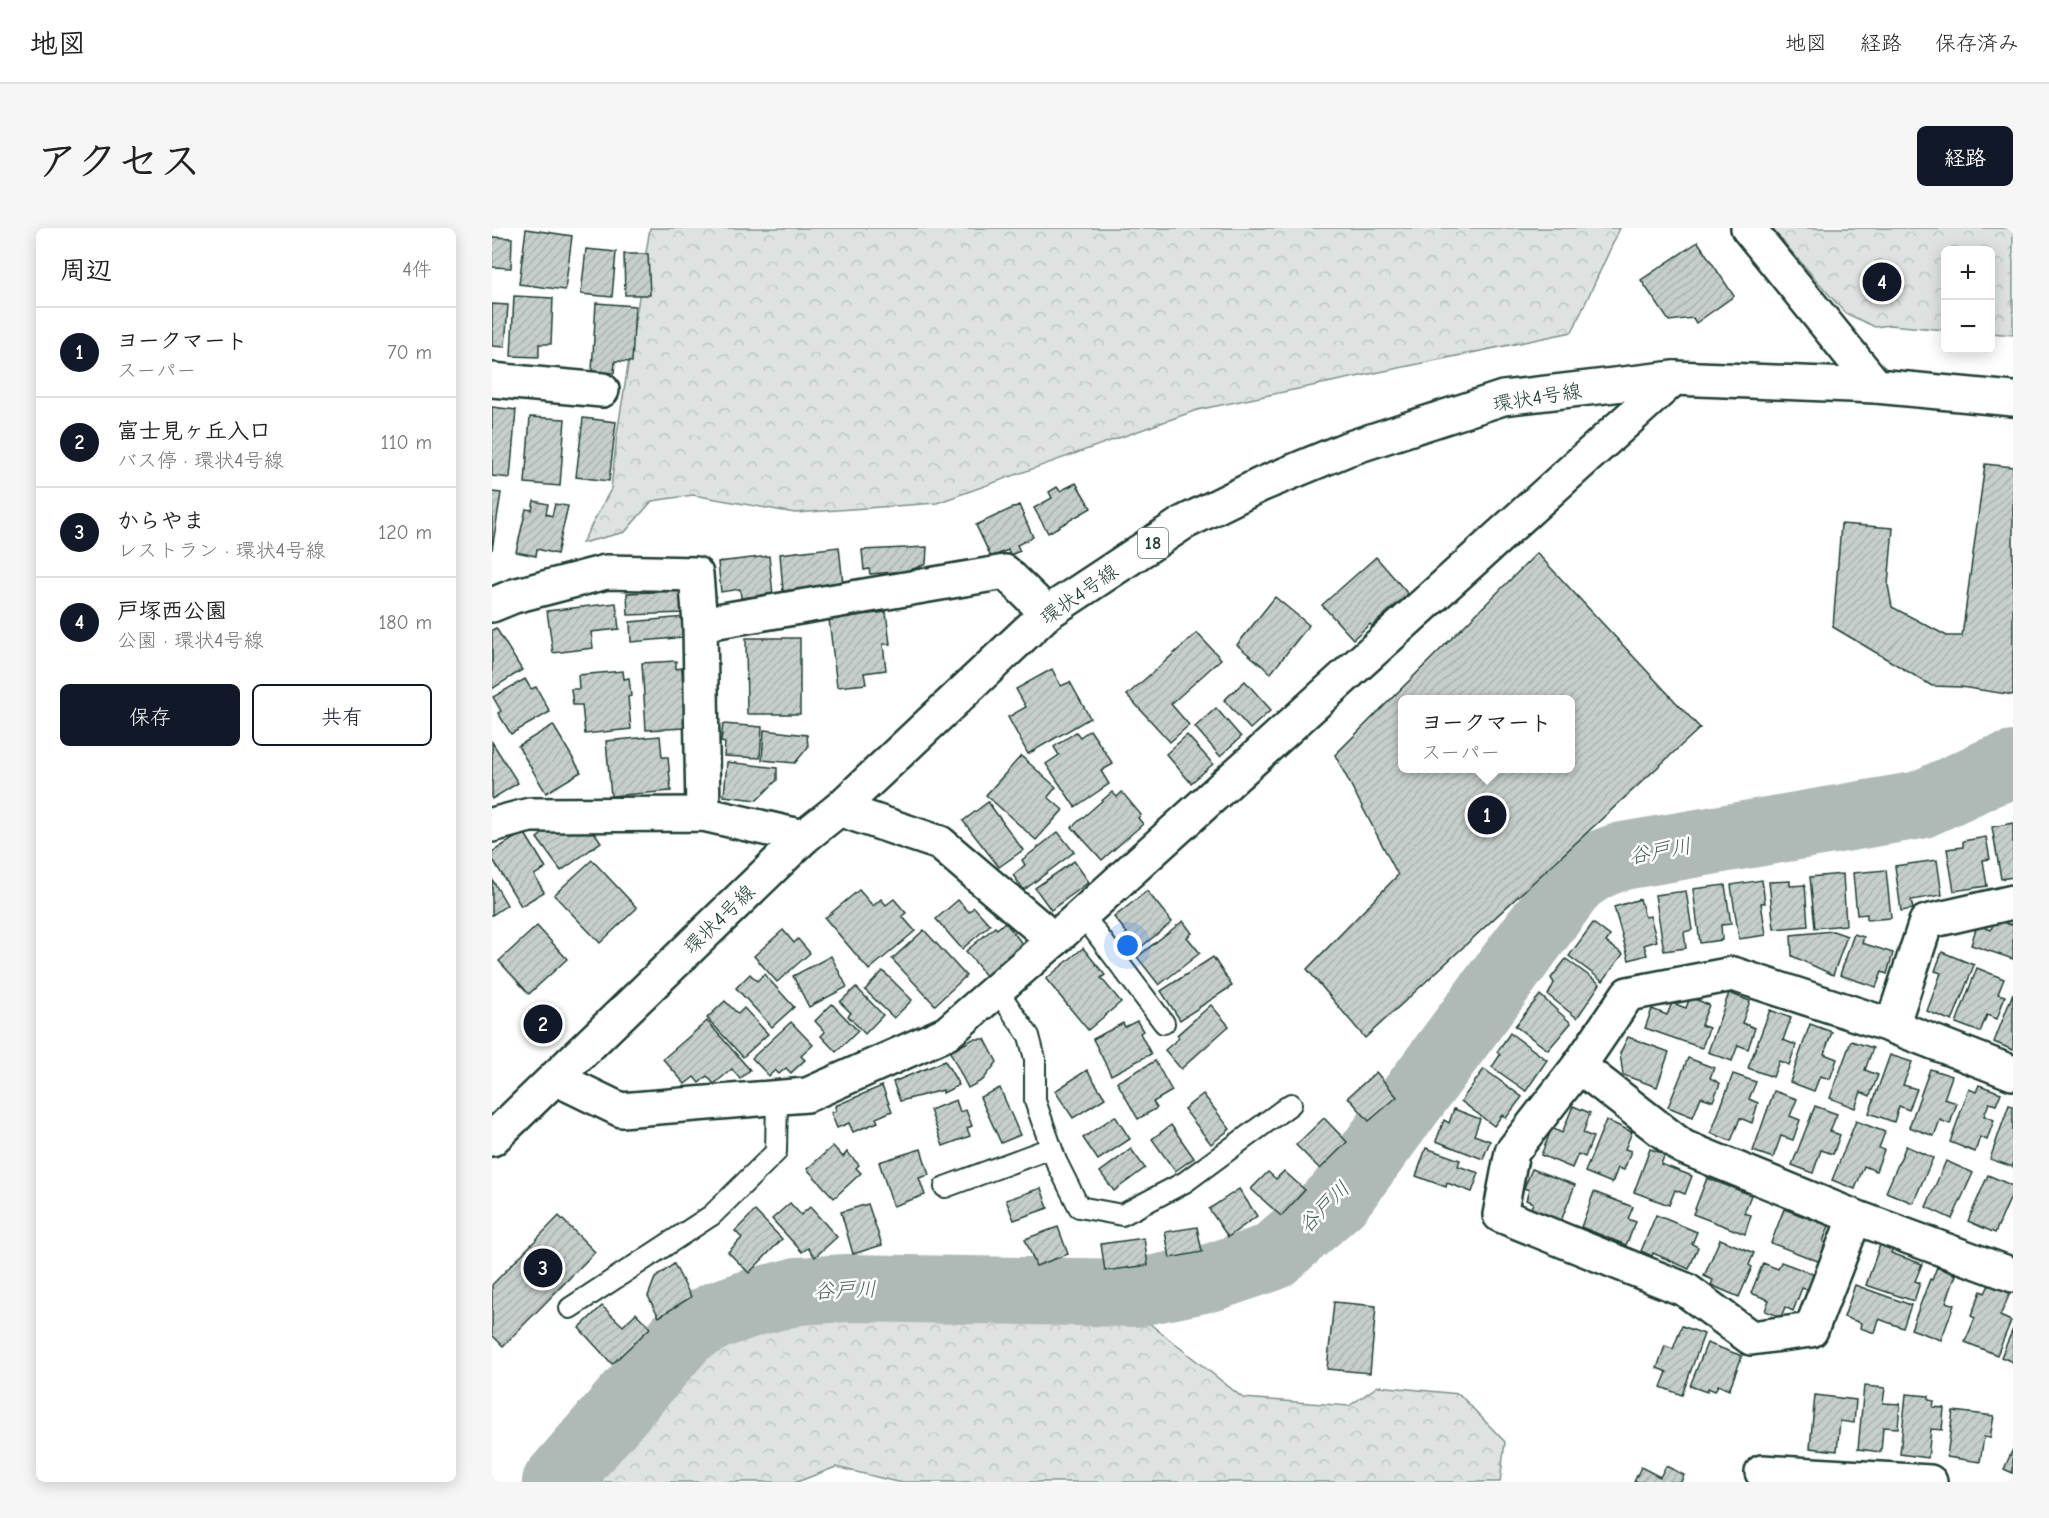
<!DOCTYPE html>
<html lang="ja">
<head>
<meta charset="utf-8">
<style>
	:root { --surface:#fff; --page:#f6f6f6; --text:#222; --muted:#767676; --line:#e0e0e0; --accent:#111827 }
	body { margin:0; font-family:"Comic Neue","Klee One",sans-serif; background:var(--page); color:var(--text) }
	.controls { position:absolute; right:18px; top:18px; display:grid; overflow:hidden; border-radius:9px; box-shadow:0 3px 15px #0003 }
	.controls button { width:54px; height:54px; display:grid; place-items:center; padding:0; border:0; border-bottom:2px solid var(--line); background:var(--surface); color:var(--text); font:30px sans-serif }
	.you { position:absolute; left:636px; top:718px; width:21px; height:21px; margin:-15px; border:4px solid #fff; border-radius:50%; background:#1a73e8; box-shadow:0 0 0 9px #1a73e833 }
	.badge { display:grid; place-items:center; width:39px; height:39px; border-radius:50%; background:var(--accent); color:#fff; font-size:20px; font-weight:700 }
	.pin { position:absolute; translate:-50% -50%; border:3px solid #fff; box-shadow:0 2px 6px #0006 }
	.popup { position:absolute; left:906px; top:467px; width:177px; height:78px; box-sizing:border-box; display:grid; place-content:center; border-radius:9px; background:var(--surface); filter:drop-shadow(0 2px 4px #0005); font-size:20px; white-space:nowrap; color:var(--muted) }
	.popup b { font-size:22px; color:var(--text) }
	.popup::after { content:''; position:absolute; left:50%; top:100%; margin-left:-12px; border:12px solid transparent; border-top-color:var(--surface) }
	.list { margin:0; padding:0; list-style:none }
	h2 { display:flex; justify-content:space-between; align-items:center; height:78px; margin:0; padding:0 24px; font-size:26px }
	h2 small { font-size:20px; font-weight:400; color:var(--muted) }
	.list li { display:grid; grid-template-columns:39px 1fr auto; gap:18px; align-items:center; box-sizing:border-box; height:90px; padding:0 24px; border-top:2px solid var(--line) }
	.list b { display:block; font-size:22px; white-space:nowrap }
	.list p { margin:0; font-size:20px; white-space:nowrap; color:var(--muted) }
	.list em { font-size:20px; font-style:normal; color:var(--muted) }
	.actions { display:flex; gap:12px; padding:18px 24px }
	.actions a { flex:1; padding:14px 0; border:2px solid var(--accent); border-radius:9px; text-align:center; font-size:21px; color:var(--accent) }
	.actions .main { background:var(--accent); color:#fff }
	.map { position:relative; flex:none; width:1521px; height:1254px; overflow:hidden; border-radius:9px }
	header { display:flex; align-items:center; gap:36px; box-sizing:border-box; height:84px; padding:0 30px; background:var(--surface); border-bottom:2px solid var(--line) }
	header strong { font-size:28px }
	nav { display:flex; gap:33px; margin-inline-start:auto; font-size:21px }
	.intro { display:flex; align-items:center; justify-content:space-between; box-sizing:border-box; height:144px; padding:0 36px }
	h1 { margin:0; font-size:42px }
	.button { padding:15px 27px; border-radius:9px; background:var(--accent); color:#fff; font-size:21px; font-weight:700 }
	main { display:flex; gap:36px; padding:0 36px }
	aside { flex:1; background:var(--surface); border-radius:9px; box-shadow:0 3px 15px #0003 }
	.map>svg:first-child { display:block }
</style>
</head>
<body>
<header>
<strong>地図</strong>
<nav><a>地図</a><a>経路</a><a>保存済み</a></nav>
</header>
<div class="intro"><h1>アクセス</h1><a class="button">経路</a></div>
<main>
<aside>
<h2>周辺<small>4件</small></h2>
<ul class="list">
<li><span class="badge">1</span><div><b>ヨークマート</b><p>スーパー</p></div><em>70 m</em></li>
<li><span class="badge">2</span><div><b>富士見ヶ丘入口</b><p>バス停 · 環状4号線</p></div><em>110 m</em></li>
<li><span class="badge">3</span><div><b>からやま</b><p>レストラン · 環状4号線</p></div><em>120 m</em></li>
<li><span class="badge">4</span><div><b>戸塚西公園</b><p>公園 · 環状4号線</p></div><em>180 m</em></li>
</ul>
<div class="actions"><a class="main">保存</a><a>共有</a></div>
</aside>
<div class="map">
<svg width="1521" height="1254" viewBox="0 0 1521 1254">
	<defs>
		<pattern id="forest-crowns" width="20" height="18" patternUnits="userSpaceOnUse" patternTransform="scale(1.5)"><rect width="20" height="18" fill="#dee3e2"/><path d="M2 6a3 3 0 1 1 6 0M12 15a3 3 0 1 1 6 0" fill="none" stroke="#bec4c2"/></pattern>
		<pattern id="building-hatch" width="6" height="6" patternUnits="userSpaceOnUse" patternTransform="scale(1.5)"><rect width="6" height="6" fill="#c7cfcc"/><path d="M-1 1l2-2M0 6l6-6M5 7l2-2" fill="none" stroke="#aab3b0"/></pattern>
	</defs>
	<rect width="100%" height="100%" fill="#fff"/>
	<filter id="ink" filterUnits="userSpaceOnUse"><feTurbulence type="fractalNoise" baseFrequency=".0167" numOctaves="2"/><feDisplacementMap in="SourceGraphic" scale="12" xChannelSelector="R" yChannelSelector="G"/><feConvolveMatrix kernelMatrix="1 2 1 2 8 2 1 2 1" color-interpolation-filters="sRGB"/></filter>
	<g filter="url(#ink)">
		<g fill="url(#forest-crowns)" stroke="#7e908b" stroke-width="1.5">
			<polygon points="158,0 1128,0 1080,104 705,182 445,275 303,285 201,267 160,273 133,304 90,315 119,261 125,206"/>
			<polygon points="1279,0 1521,0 1521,107 1499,105 1498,22 1454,22 1453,102 1398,97 1383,99 1353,85"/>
			<polygon points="489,1077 643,1084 751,1170 857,1178 886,1158 967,1166 1013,1214 1008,1254 405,1254 344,1239 305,1254 75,1254 204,1119 228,1103 306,1078"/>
		</g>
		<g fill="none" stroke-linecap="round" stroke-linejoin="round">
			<path stroke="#afbab7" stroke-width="68" d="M64 1254 194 1104 225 1087 263 1074 306 1063 355 1060 643 1065 721 1049 780 1029 846 971 1082 653C1099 640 1110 634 1131 628L1428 577 1499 544 1521 537"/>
		</g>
		<g fill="url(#building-hatch)" stroke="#1f3d34" stroke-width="1.5" fill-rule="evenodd">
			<polygon points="34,1 80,8 73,62 27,56"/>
			<polygon points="0,9 20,10 19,40 0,39"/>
			<polygon points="1206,14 1242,68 1204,95 1201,90 1177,93 1149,52"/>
			<polygon points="94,21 124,24 120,69 89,66"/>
			<polygon points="132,26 156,26 158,67 133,67"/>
			<polygon points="22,68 61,70 59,116 47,116 47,129 19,128"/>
			<polygon points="104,75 143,78 140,134 123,133 122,145 100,143"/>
			<polygon points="0,76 16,77 13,119 0,118"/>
			<polygon points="0,179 24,182 18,250 0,248"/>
			<polygon points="38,189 73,191 68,258 33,255"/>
			<polygon points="91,190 124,194 117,253 84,249"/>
			<polygon points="1493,236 1521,239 1521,467 1469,459 1440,458 1341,399 1349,296 1401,300 1396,357 1400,379 1455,408 1470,408"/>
			<polygon points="584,255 599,280 556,305 542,280 560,270 557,264 565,259 568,263"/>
			<polygon points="0,264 9,265 0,322"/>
			<polygon points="42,273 56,276 54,286 60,288 63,276 76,278 65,326 45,321 44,328 24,324 34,281 40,282"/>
			<polygon points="527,277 541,309 525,317 528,323 518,327 516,322 499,329 484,297"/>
			<polygon points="347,319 351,356 291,363 288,326"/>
			<polygon points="435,319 434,336 416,343 378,346 377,341 372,342 370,322"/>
			<path d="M1045 325 1208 500 873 810 815 741 906 647 843 527ZM911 472H1079V540H911Z"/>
			<polygon points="277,328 281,367 249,370 248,361 229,364 226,334"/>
			<polygon points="884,329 916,366 880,398 878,396 861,411 830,377"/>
			<polygon points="191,363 192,385 136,387 135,365"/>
			<polygon points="783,369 817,397 779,445 745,417"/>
			<polygon points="124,375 127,401 99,404 101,420 61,425 55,383"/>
			<polygon points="394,384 398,416 391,416 394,442 372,445 374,456 345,459 337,391"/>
			<polygon points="193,389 195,409 139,414 138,394"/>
			<polygon points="4,400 30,442 0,461 0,402"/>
			<polygon points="705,405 729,431 679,476 697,497 678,514 635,467"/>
			<polygon points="254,410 308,410 308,486 255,486"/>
			<polygon points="184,433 184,441 190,440 193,500 154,502 150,435"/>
			<polygon points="560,441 569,458 578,454 598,490 536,526 516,489 534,479 524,461"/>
			<polygon points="131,443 132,451 137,450 139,468 136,469 139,501 93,506 90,477 81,477 79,461 87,461 86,447"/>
			<polygon points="33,451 39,461 44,459 58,484 19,506 6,485 9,483 1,469"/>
			<polygon points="753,453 779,482 758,501 732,472"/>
			<polygon points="724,480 749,509 728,528 703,499"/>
			<polygon points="231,496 270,499 268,530 232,528 233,515 229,514"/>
			<polygon points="61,497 89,544 54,565 26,518"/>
			<polygon points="272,502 315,507 316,519 303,535 270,532"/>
			<polygon points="598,502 621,536 609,543 617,556 583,579 554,536 567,527 562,519 584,504 588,509"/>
			<polygon points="695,507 721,536 699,555 674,526"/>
			<polygon points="168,508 170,529 176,529 179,563 119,568 114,513"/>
			<polygon points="0,514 26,555 0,571"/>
			<polygon points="529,528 564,559 556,569 571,582 544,612 494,567"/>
			<polygon points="235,534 285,540 285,552 265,572 232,568"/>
			<polygon points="620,564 625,569 630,564 649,587 646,590 651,596 610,632 580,599"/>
			<polygon points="496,574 531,622 507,639 471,593"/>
			<polygon points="1521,595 1521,649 1509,651 1500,599"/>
			<polygon points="98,598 109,614 69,643 45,610 58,599"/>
			<polygon points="32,604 54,640 42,647 52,664 29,678 0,630 0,624"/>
			<polygon points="566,604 582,624 532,662 521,647 533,637 530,632"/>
			<polygon points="1494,609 1498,631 1491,632 1495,658 1462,663 1455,621 1471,619 1471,613"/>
			<polygon points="100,632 145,680 108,715 62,667"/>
			<polygon points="1445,632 1450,667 1419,672 1421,681 1409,683 1403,638"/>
			<polygon points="582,633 597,654 559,682 543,660"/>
			<polygon points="1394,642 1399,690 1375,692 1375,686 1365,687 1361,645"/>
			<polygon points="1351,646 1354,697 1323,700 1318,649"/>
			<polygon points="0,651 15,677 0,687"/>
			<polygon points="1270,652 1273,675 1269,675 1274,707 1247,711 1239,657"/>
			<polygon points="1298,653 1298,658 1313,657 1316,698 1282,701 1277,654"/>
			<polygon points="1233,657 1239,696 1229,697 1230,712 1208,715 1201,661"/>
			<polygon points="367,662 381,678 389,671 394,677 402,671 414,685 410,688 423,703 377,742 333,690"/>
			<polygon points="655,663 680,694 643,724 631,709 635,705 622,689"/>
			<polygon points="1194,663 1200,702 1192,704 1194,720 1172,723 1163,667"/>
			<polygon points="1148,671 1153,689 1158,688 1165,713 1152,717 1155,727 1137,732 1122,679"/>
			<polygon points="466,672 477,684 482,679 498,697 470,721 444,691"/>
			<polygon points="1503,691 1519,697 1521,691 1521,731 1479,717 1485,697 1499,702"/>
			<polygon points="691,693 700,705 695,709 708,725 667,757 645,729"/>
			<polygon points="513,694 532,718 495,749 474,723 503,699 505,701"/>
			<polygon points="1101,695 1118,708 1114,714 1131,726 1111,753 1077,728"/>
			<polygon points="45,698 75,731 37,766 7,733"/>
			<polygon points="291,702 302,715 306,711 318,725 285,754 262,728"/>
			<polygon points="432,702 474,748 443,777 400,731"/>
			<polygon points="1341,703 1355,708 1341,747 1300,728 1299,707"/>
			<polygon points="1362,706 1372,709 1370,715 1401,725 1395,746 1390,744 1384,759 1348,747"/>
			<polygon points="591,720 613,747 609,750 629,774 596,802 554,751"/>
			<polygon points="1450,724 1482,737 1460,793 1435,783 1449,745 1443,743"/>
			<polygon points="339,728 355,759 317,779 301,748"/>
			<polygon points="721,729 740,758 688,792 669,763"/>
			<polygon points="1074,731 1108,756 1085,790 1056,767 1062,755 1059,750"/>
			<polygon points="1485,740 1512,751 1506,766 1513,768 1505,791 1495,787 1488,804 1464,795"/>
			<polygon points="391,743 420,772 402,790 373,762"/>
			<polygon points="258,746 265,753 272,746 302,779 280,799 244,760"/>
			<polygon points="364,759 391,787 373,806 356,788 359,785 348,774"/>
			<polygon points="1237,765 1258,773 1250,795 1263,800 1256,821 1246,817 1240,833 1216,824"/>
			<polygon points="1521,765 1521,822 1502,814"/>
			<polygon points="1048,767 1079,795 1056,822 1023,798"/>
			<polygon points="1198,769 1217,777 1209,797 1217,800 1210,820 1153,800 1160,781 1175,787 1180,775 1194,780"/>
			<polygon points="233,773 246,786 252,780 276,806 251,829 215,790"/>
			<polygon points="340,776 366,803 344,824 329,808 333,804 323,793"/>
			<polygon points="719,777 737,798 689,841 673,822 687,810 685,807"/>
			<polygon points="1278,782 1299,790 1291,812 1304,817 1297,837 1287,833 1281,849 1256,840"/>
			<polygon points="215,793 258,842 248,851 240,841 222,856 215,848 207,855 202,849 193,856 171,831"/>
			<polygon points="645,793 651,803 648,805 659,826 619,847 601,811 631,795 633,799"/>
			<polygon points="299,794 321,817 309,828 313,832 299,845 294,840 287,846 283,842 277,848 260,830"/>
			<polygon points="1318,796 1340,804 1332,826 1345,831 1338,851 1328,848 1322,863 1298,854"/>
			<polygon points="1018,805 1055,832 1034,863 1000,839 1008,827 1005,824"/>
			<polygon points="1136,809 1177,824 1165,859 1131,847 1128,825"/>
			<polygon points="481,811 493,811 505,834 491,852 476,860 458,824"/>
			<polygon points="1359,813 1381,820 1373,842 1386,847 1378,868 1369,864 1363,880 1338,870"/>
			<polygon points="1398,827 1420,834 1411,857 1425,861 1417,882 1407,878 1402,894 1377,885"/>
			<polygon points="1196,830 1222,840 1218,850 1228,855 1221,873 1209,869 1201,889 1176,879"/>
			<polygon points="453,833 467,857 451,865 451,862 408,873 401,854"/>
			<polygon points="663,833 680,863 661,874 665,880 646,891 625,854"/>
			<polygon points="992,841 1030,869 1014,890 1010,887 1002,898 969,873"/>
			<polygon points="1438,841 1460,848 1452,871 1465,875 1458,896 1448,892 1442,908 1417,899"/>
			<polygon points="595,842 613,870 581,890 563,863"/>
			<polygon points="884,844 905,869 877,893 856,869"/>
			<polygon points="1241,846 1264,854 1257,871 1266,875 1260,895 1248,890 1239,913 1219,905"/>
			<polygon points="1487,857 1509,865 1504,877 1497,875 1492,888 1502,892 1495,912 1488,909 1483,924 1458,914 1477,861 1484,864"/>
			<polygon points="390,858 400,883 384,890 386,894 361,904 357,895 345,900 339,885 344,883 343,878"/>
			<polygon points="508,860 528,907 509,915 488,869"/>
			<polygon points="1282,863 1305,871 1298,888 1308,892 1301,912 1289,908 1281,930 1261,923"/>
			<polygon points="711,866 738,901 719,916 692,881"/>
			<polygon points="464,872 468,884 474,882 480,898 475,900 478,908 451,918 438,882"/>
			<polygon points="1517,877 1521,878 1521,939 1498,931"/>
			<polygon points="1081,878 1098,885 1091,905 1101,909 1093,929 1086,926 1080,940 1049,927 1060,900 1070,905"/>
			<polygon points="1323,878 1345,886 1338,903 1348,907 1341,926 1329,922 1321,945 1300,937"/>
			<polygon points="962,881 988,891 982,907 998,913 991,931 944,913 952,892 957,895"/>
			<polygon points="623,888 638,911 606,932 591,910"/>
			<polygon points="832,890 855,914 828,941 804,917"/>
			<polygon points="1114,892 1140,904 1133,921 1139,923 1132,942 1126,940 1120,955 1093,944"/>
			<polygon points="1364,893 1393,904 1387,920 1392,922 1384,943 1372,938 1363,961 1340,952"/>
			<polygon points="679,897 702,930 683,943 660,911"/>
			<polygon points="341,918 351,929 355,924 367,937 364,940 369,945 342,970 315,941"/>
			<polygon points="1414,918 1441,930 1421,975 1394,964"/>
			<polygon points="934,920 968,932 966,938 987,945 980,964 955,955 954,959 924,948"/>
			<polygon points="429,921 437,947 427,950 433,967 401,978 387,934"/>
			<polygon points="639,921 653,940 622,963 608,944"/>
			<polygon points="1158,921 1173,926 1169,936 1200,948 1193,966 1183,962 1177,977 1142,964"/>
			<polygon points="1454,933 1481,945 1460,991 1434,979"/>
			<polygon points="1040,941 1083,957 1069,993 1039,980 1041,975 1034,972 1037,962 1032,960"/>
			<polygon points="792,943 813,962 789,988 759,961 776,944 784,951"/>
			<polygon points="1496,947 1521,958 1521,964 1503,1005 1476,993"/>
			<polygon points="1215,950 1259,967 1252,985 1259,987 1253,1006 1201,986"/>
			<polygon points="549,960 556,980 522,992 514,972"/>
			<polygon points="747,961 765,988 736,1009 717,981"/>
			<polygon points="1102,964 1141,979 1136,991 1144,994 1134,1017 1089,999"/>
			<polygon points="298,975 309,987 318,979 345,1009 323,1029 316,1020 310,1024 280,991"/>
			<polygon points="376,976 390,1017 361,1026 349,984"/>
			<polygon points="1292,981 1337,998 1331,1014 1339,1017 1331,1035 1279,1015"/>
			<polygon points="263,983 290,1011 257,1045 236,1024 250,1010 243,1003"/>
			<polygon points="1164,987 1205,1004 1200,1016 1206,1019 1197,1041 1161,1025 1160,1028 1149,1023"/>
			<polygon points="67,988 103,1024 11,1118 0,1107 0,1057"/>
			<polygon points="566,999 576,1026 544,1038 533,1011"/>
			<polygon points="705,999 710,1024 678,1030 673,1004"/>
			<polygon points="652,1010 656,1037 613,1043 609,1016"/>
			<polygon points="1228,1011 1262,1025 1257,1037 1260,1039 1247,1069 1219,1057 1221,1052 1212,1048"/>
			<polygon points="1388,1017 1401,1021 1399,1025 1430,1036 1423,1053 1428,1055 1422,1073 1374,1057"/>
			<polygon points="1289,1034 1324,1047 1319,1063 1310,1060 1301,1083 1293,1079 1289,1089 1273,1083 1277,1072 1259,1065 1271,1035 1286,1041"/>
			<polygon points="182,1036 199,1069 167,1089 156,1068 163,1050"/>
			<polygon points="1445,1039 1464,1047 1454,1074 1462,1077 1449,1112 1419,1101 1438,1051 1440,1052"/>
			<polygon points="1363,1057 1419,1077 1411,1100 1387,1091 1383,1105 1368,1100 1369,1095 1352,1089"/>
			<polygon points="1497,1057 1518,1065 1508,1088 1519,1093 1505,1127 1473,1114 1483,1090 1479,1088 1489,1063 1493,1065"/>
			<polygon points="842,1074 884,1078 878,1145 835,1141"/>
			<polygon points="110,1078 131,1098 144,1085 158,1100 120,1136 87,1100"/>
			<polygon points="1190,1098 1212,1106 1190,1167 1169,1159 1175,1144 1165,1140 1173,1118 1181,1121"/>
			<polygon points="1521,1101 1521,1134 1509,1129"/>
			<polygon points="1215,1115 1250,1128 1237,1162 1226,1157 1223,1163 1216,1160 1215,1164 1198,1158"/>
			<polygon points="1372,1158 1393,1160 1391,1175 1408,1176 1406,1200 1391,1199 1389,1224 1366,1221"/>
			<polygon points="1414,1166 1437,1168 1437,1172 1442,1173 1441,1179 1452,1180 1450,1202 1439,1201 1436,1230 1408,1226"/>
			<polygon points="1323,1167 1364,1172 1362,1195 1348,1193 1345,1223 1318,1220"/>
			<polygon points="1461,1183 1502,1188 1498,1210 1492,1209 1488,1234 1455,1229"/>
			<polygon points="1521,1221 1521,1245 1512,1241"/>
			<polygon points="1174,1238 1192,1247 1189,1254 1142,1254 1149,1239 1168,1249"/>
		</g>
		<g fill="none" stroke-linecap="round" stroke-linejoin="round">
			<g stroke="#1f3d34" stroke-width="24">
				<g id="lane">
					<polyline points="590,686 672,795"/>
					<polyline points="505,762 537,808 543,831 543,873 564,933 587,979 630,987 693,954 799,876"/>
					<polyline points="453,959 559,920"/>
					<polyline points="78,1080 220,987 284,924 285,869"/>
				</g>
			</g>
			<g stroke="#1f3d34" stroke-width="38">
				<g id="street">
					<polyline points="1256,0 1384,158"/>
					<polyline points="0,152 110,162"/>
					<polyline points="0,377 22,368 114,344 204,346 208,396 211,586"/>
					<polyline points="208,396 513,344 555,385"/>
					<polyline points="347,581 448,615 562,712"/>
					<polyline points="0,597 38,587 211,586 312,609"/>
					<polyline points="1400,798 1434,694 1521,674"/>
					<polyline points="1087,838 1191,919 1363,989 1521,1047"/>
					<polyline points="63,850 129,882 315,867 455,805 562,712 1182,150"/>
					<polyline points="1363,989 1319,1102 1259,1110 1194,1062 1008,987 1020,924 1087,838 1136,766 1241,746 1400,798 1521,845"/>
					<polyline points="1270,1244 1438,1254"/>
				</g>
			</g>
			<g stroke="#1f3d34" stroke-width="38">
				<polyline id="primary" points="0,911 312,609 347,581 555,385 691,295 768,257 855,221 1011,170 1182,150 1384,158 1521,171"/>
			</g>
			<use href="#lane" stroke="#fff" stroke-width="20"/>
			<use href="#street" stroke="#fff" stroke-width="33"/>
			<use href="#primary" stroke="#fff" stroke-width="33"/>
		</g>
	</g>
	<g text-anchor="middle" stroke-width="5" stroke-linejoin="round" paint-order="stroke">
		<rect fill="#fff" stroke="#627771" stroke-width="1.5" x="646" y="300" width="30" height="30" rx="4.5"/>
		<g font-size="18" font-weight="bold" fill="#1f3d34">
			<text x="661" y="321">18</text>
		</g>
		<g font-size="20" fill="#1f3d34" stroke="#fff">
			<text transform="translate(1045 169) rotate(-9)" y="7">環状4号線</text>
			<text transform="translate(587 366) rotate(-35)" y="7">環状4号線</text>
			<text transform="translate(227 691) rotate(-44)" y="7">環状4号線</text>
		</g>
		<g font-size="21" font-style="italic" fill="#4a625b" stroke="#fff">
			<text transform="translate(1168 623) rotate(-10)" y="7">谷戸川</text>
			<text transform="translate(832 979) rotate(-45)" y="7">谷戸川</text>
			<text transform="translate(353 1062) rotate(-2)" y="7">谷戸川</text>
		</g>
	</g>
</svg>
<div class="controls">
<button>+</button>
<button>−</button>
</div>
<div class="you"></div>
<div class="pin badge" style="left:995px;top:587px">1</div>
<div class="popup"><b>ヨークマート</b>スーパー</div>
<div class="pin badge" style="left:51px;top:796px">2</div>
<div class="pin badge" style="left:51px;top:1040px">3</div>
<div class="pin badge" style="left:1390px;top:54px">4</div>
</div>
</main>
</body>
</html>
